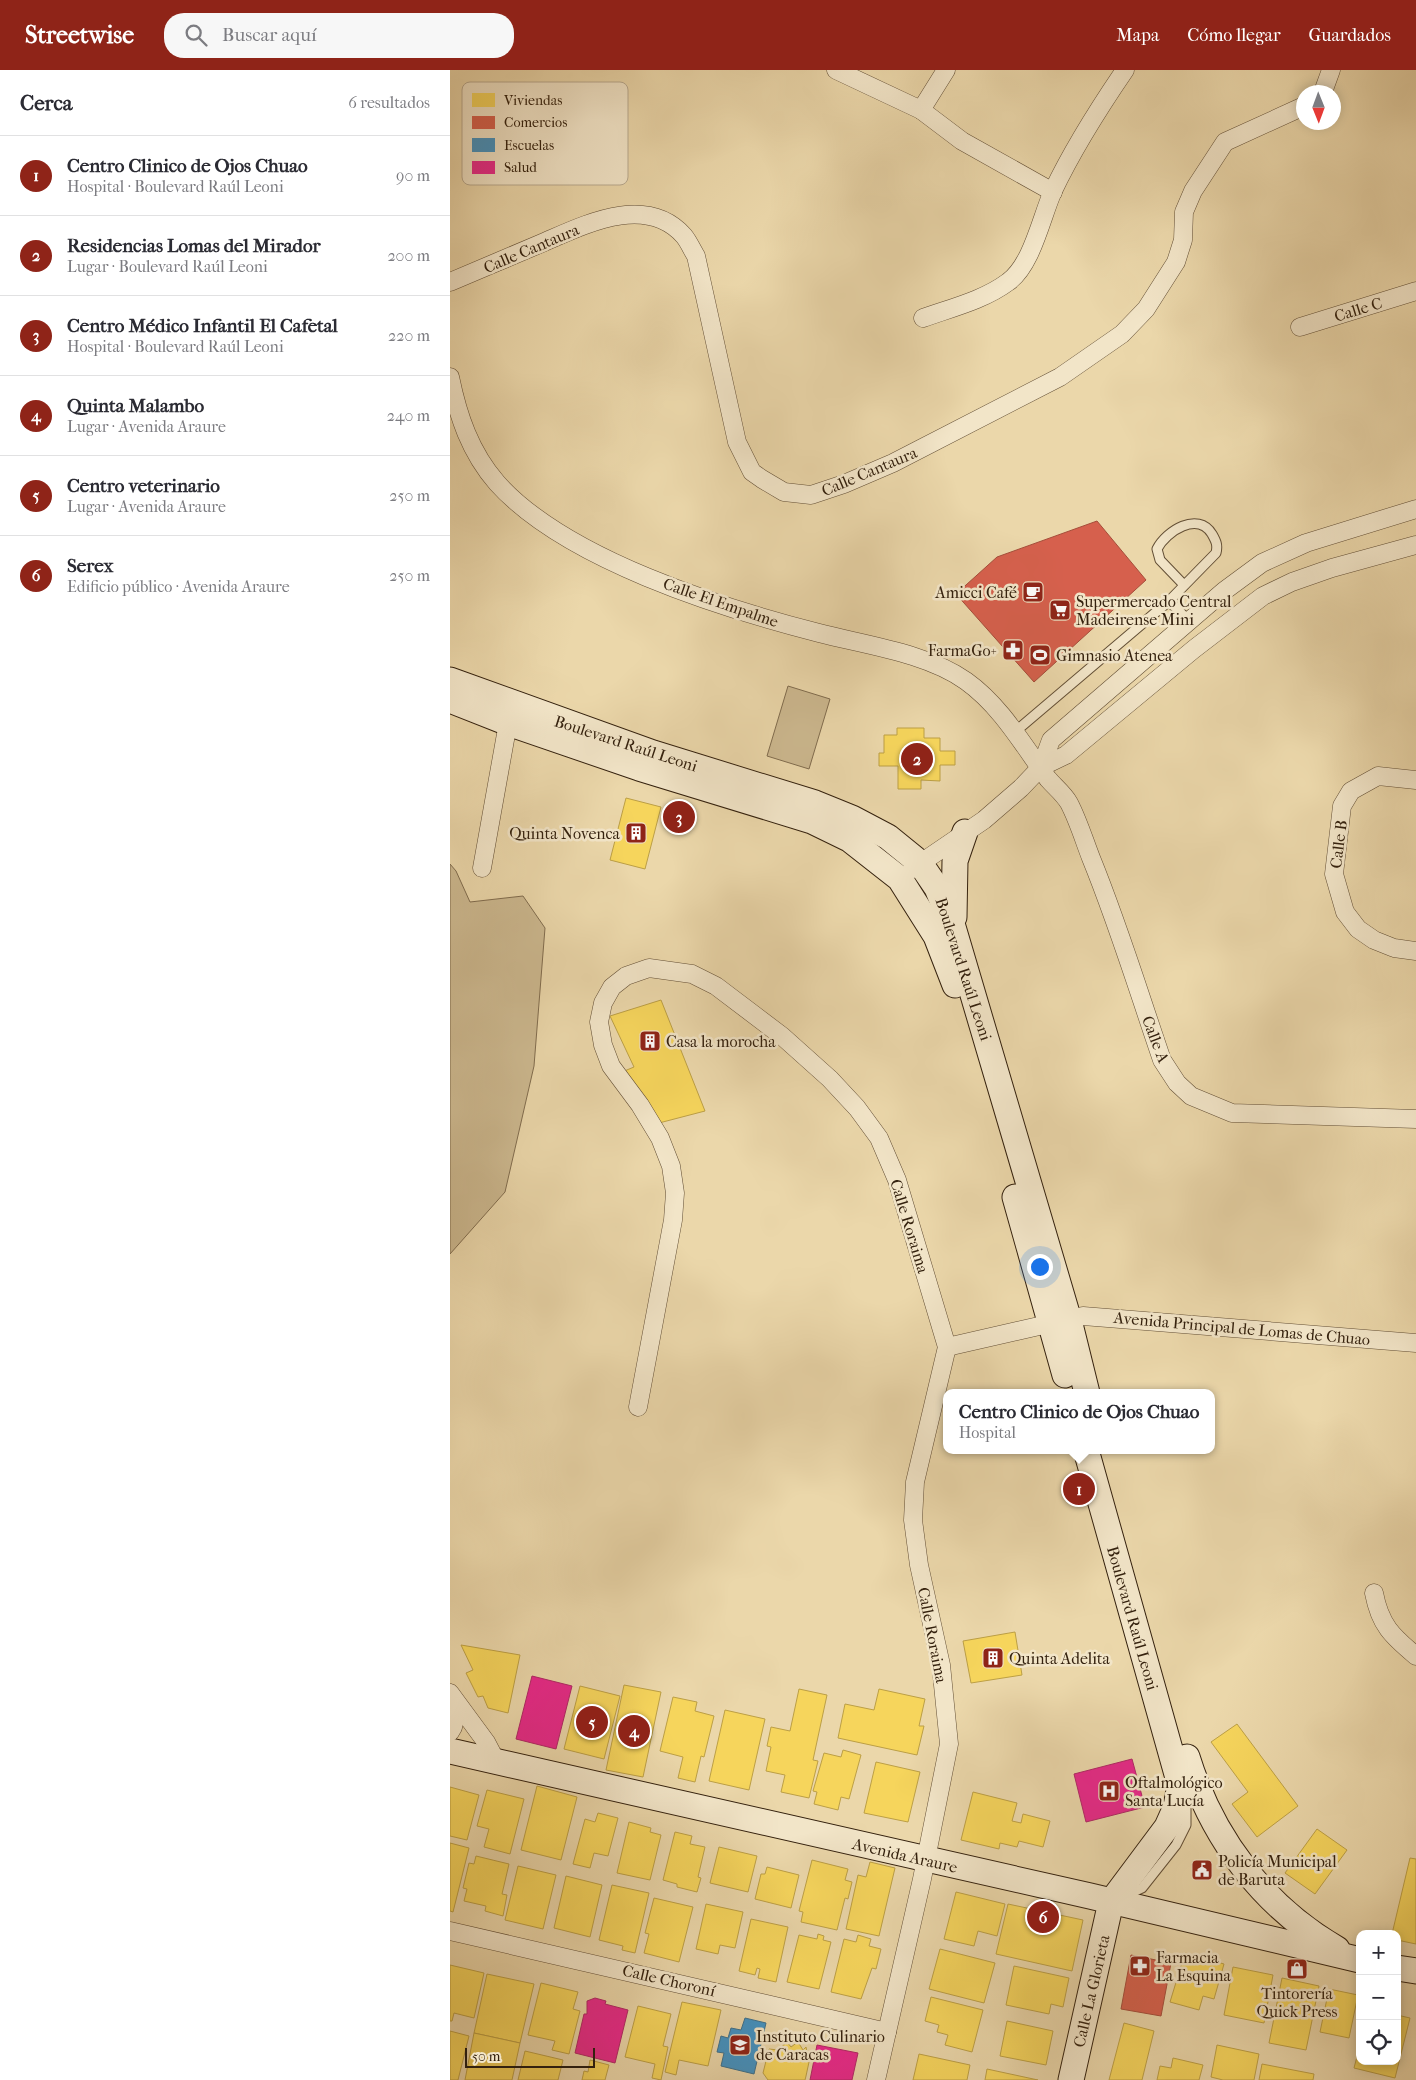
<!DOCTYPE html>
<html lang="es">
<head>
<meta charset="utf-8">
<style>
	:root { --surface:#fff; --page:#f7f7f7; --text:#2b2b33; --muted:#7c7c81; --line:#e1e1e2; --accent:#8f2418 }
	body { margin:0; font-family:"IM FELL French Canon",serif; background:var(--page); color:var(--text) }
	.controls { position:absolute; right:15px; bottom:15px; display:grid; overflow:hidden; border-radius:10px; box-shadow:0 2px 12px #0003 }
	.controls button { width:45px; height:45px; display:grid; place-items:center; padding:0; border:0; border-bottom:1px solid var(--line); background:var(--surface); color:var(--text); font:25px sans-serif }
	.compass { position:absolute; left:846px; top:15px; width:45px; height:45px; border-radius:50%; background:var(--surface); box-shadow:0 2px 12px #0003; rotate:179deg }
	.scale { position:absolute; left:15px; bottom:12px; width:130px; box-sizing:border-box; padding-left:5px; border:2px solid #34210e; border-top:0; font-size:14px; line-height:18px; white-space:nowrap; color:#34210e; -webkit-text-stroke:4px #f2e5c8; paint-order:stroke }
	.you { position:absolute; left:589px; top:1196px; width:18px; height:18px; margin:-12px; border:4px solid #fff; border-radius:50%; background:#1a73e8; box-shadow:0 0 0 8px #1a73e833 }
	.badge { display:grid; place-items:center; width:32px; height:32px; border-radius:50%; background:var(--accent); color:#fff; font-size:16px; font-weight:700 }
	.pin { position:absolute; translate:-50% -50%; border:2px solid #fff; box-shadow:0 1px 5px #0006 }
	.popup { position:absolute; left:493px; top:1319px; width:272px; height:65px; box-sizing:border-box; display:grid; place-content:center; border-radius:10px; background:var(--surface); filter:drop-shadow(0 1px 4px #0005); font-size:16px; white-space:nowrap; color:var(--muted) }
	.popup b { font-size:19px; color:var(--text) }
	.popup::after { content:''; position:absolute; left:50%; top:100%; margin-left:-10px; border:10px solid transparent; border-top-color:var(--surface) }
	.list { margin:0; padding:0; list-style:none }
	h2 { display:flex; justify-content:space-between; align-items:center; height:65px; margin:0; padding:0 20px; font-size:21px }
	h2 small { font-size:16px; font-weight:400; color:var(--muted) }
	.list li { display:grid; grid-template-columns:32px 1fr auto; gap:15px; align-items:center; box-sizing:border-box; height:80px; padding:0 20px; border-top:1px solid var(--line) }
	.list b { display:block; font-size:19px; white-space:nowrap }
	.list p { margin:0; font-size:16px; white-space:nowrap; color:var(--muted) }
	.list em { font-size:16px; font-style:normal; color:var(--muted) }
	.icon { flex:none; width:28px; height:28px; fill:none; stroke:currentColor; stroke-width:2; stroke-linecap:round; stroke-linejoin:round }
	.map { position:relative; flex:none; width:966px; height:2010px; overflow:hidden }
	header { display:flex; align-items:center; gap:30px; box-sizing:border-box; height:70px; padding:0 25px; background:var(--accent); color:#fff }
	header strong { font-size:24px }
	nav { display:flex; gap:28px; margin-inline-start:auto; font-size:18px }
	.search { width:350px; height:45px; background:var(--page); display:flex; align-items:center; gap:12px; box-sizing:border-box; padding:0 18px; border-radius:20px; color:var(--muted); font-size:19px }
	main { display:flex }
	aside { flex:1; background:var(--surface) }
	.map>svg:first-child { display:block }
</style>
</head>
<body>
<header>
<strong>Streetwise</strong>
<div class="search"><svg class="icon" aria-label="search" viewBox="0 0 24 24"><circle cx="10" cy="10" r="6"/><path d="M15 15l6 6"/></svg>Buscar aquí</div>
<nav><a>Mapa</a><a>Cómo llegar</a><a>Guardados</a></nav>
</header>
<main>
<aside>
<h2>Cerca<small>6 resultados</small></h2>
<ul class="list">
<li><span class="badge">1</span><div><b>Centro Clinico de Ojos Chuao</b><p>Hospital · Boulevard Raúl Leoni</p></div><em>90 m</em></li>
<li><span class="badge">2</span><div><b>Residencias Lomas del Mirador</b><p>Lugar · Boulevard Raúl Leoni</p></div><em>200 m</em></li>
<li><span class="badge">3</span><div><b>Centro Médico Infantil El Cafetal</b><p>Hospital · Boulevard Raúl Leoni</p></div><em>220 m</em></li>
<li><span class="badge">4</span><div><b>Quinta Malambo</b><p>Lugar · Avenida Araure</p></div><em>240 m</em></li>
<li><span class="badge">5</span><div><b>Centro veterinario</b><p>Lugar · Avenida Araure</p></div><em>250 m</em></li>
<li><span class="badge">6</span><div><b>Serex</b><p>Edificio público · Avenida Araure</p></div><em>250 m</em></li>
</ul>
</aside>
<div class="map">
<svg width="966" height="2010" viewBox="0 0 966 2010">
	<rect width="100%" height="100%" fill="#ebd7aa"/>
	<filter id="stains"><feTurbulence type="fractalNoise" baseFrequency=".004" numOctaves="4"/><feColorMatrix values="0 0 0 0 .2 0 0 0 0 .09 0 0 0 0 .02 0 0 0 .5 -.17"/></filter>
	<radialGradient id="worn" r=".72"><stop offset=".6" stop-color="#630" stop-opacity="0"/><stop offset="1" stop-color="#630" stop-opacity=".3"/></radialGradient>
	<g fill="#ccb88f" stroke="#806c4e">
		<polygon points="338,616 380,629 359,699 317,686"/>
		<polygon points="0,794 6,801 20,832 73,826 95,858 84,996 55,1122 0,1184"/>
	</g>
	<g fill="#f6d55c" stroke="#bc9f45">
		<polygon points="447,658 474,658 474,668 490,668 490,681 505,681 505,695 490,695 490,711 471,710 471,719 448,719 448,696 429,696 429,683 434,683 434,665 447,665"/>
		<polygon points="176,728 211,737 195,799 160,790"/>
		<polygon points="211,930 255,1041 209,1053 172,1002 184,997 160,946"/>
		<polygon points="565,1562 572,1605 521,1613 513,1571"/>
		<polygon points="11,1575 70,1585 58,1643 38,1638 33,1626 28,1627 16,1603 23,1600"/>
		<polygon points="174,1615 211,1622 193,1707 156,1700"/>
		<polygon points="130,1616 170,1626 154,1689 114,1679"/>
		<polygon points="349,1619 377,1625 363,1690 368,1691 359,1728 331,1722 335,1705 316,1701 321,1677 317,1676 321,1657 340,1661"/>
		<polygon points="429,1619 475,1629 469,1656 474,1656 467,1685 388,1668 395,1634 424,1640"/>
		<polygon points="223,1627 247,1632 245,1641 264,1646 254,1687 251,1686 245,1712 228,1708 233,1687 210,1681"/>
		<polygon points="275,1640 315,1649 299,1720 259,1711"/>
		<polygon points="787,1654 848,1736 807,1767 782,1734 798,1722 761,1672"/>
		<polygon points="393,1680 411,1685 399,1729 391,1727 388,1740 364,1734 367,1722 363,1721 374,1683 391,1687"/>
		<polygon points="426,1692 470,1702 458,1752 414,1743"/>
		<polygon points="87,1716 127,1727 111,1790 71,1780"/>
		<polygon points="0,1717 29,1725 17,1770 0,1766"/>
		<polygon points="37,1720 74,1729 60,1784 34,1777 39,1759 27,1756"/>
		<polygon points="523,1722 567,1733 562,1751 571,1753 573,1744 600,1751 593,1777 569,1771 567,1777 550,1773 549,1779 511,1770"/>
		<polygon points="148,1743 168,1748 158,1786 144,1783 140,1798 123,1794 135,1749 145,1752"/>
		<polygon points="179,1752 201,1758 200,1762 211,1765 200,1810 167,1803"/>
		<polygon points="867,1759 897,1780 865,1824 835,1803"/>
		<polygon points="225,1762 242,1766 240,1774 255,1777 248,1807 251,1808 247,1822 227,1817 227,1814 213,1810"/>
		<polygon points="0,1773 19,1778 3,1842 0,1841"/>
		<polygon points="269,1777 307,1786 298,1822 260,1813"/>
		<polygon points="26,1786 59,1794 52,1824 57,1825 53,1846 35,1841 36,1836 14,1831 17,1819 13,1818 19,1793 24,1794"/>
		<polygon points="960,1788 966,1789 966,1874 947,1870 947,1864 942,1864"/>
		<polygon points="362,1790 398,1799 395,1810 402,1812 398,1829 395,1828 387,1860 351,1852 353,1842 349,1841"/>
		<polygon points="420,1792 445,1798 429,1866 396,1859 408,1805 416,1807"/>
		<polygon points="68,1796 106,1805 93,1859 55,1850"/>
		<polygon points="317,1797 349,1805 341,1838 305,1829 311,1804 315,1804"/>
		<polygon points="116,1806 152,1815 140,1867 104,1858"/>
		<polygon points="162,1815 199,1823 185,1883 172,1880 173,1876 149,1870"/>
		<polygon points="506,1822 555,1834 547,1866 528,1861 524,1876 494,1869"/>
		<polygon points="204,1828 243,1837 229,1892 194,1883 199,1864 195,1863"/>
		<polygon points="256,1834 293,1842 285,1878 270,1875 268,1884 246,1879"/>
		<polygon points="558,1834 633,1850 622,1901 546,1884"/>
		<polygon points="301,1849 338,1857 326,1912 308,1908 310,1899 307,1898 305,1905 289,1901"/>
		<polygon points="368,1864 374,1866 373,1870 381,1872 369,1919 337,1912 349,1865 367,1869"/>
		<polygon points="408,1865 421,1869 419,1876 431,1879 426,1899 422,1898 411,1929 381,1922 394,1869 406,1872"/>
		<polygon points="490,1879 545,1893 534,1933 479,1919"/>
		<polygon points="735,1883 774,1894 764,1929 753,1926 749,1940 720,1932"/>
		<polygon points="0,1895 34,1903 24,1948 4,1943 2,1951 0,1951"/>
		<polygon points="564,1896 619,1908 613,1937 601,1934 599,1944 556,1935"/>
		<polygon points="783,1897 823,1905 814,1953 774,1945"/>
		<polygon points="37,1904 84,1914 70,1973 24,1963"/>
		<polygon points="832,1908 869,1916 856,1980 819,1973"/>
		<polygon points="91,1913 128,1922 123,1939 130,1941 119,1984 102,1980 105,1971 78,1965"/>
		<polygon points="879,1919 908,1925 899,1968 870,1962"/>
		<polygon points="481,1927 533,1940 522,1982 495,1975 498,1965 487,1962 489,1955 475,1951"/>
		<polygon points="232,1932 271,1940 258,1996 229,1990 226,2005 215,2002"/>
		<polygon points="188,1936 221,1944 213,1976 218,1977 211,2010 202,2008 205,1994 175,1987"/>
		<polygon points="947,1945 960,1948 945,2008 904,1998 910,1975 910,1991 947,1991"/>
		<polygon points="557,1951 603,1961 596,1995 550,1986"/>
		<polygon points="674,1953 704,1961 692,2010 659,2010"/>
		<polygon points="0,1961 19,1966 8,2010 0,2010"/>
		<polygon points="24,1963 70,1973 62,2010 15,2010"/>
		<polygon points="337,1972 341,1977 348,1972 353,1980 356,1977 359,1992 356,2006 355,2010 318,2010 313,2003 319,1979 328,1980"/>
		<polygon points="767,1975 809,1984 804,2010 773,2010 761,2007"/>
		<polygon points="75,1981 113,1990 108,2010 68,2010"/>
		<polygon points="469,1984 520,1995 517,2010 463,2010"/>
		<polygon points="723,1988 753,1995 749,2010 707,2010 710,1996 721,1998"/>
		<polygon points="140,1990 159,1995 155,2010 132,2010 134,2001 138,2002"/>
		<polygon points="812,1994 864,2004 863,2010 809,2010"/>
		<polygon points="537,1999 588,2010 535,2010"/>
	</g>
	<g fill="#d6604d" stroke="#a54d3a">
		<polygon points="647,451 696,510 584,612 506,524 547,487"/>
		<polygon points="681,1885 721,1893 711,1946 671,1939"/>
	</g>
	<polygon fill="#4393c3" stroke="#3e718d" points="295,1948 316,1953 304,2004 271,1996 274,1983 267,1982 271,1966 278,1968 281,1958 291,1960"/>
	<g fill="#e7298a" stroke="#b12765">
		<polygon points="82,1606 122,1616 106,1679 66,1669"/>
		<polygon points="682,1689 695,1737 636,1752 624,1704"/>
		<polygon points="145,1928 156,1931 155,1934 178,1940 165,1993 125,1983 134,1944 137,1944 137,1931"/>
		<polygon points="367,1975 408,1983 402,2010 360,2010"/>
	</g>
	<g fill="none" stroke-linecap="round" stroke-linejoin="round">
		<g stroke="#624e35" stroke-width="11">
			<g id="lane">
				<polyline points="719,531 739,551"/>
				<path d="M566 661 719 531 766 483C768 475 766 471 762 464 748 441 716 461 707 479L710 490 734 515"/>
				<polyline points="675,1826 692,1818 726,1775 736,1755 736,1734"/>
			</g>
		</g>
		<g stroke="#624e35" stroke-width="19">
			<g id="street">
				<polyline points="386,0 471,40 496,0"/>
				<polyline points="873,22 881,0"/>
				<polyline points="471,40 512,71 603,122"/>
				<path d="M0 212C31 199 61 186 92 173 134 155 196 123 234 166 239 172 242 180 246 186L287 372 302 402 312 409 334 422 361 425 394 414 443 393 610 307 672 264 696 239 726 192 733 170 734 142 743 121 775 72 854 36"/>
				<path d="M473 248C501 238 534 230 558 212 582 195 591 148 603 121 623 79 649 38 675 0"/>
				<polyline points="850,257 966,221"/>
				<path d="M0 307C8 346 20 382 47 413 115 489 271 538 369 563 415 575 477 583 516 611 551 636 573 675 598 709 605 717 614 724 619 733 628 750 634 770 641 788 668 854 689 923 712 990L727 1013 741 1026 782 1043 966 1049"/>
				<polyline points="591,697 601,670 774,521 812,493 856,473 966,439"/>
				<polyline points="966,710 928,706 901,721 892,736 884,804 895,842 908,859 924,870 944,878 966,881"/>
				<polyline points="32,798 58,653"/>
				<polyline points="462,799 534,750 571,718 591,697 616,685 744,579 813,526 842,512 882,498 966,475"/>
				<polyline points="497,1277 633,1246 966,1273"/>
				<polyline points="188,1337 223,1150 225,1123 221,1096 210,1068 190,1035 161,996 153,975 149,952 153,933 162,917 176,906 199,898 242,904 266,916 332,966 380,1009 407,1038 429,1068 447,1110 497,1277 465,1412 463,1450 469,1495 491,1595 499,1674 472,1809 426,2010"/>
				<path d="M924 1523C930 1555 942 1566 966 1586"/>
				<polyline points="0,1623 36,1672 46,1691"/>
				<polyline points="0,1662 3,1657 8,1636"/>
				<polyline points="0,1861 437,1962"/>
			</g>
		</g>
		<g stroke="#34210e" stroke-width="27">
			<g id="secondary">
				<polyline points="0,610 203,683 365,733 402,748 438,767 470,793 487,818 503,857 619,1250 637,1323"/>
				<polyline points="0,630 58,653 189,698 362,751 399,769 450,809 486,866 505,915"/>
				<polyline points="504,847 505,791 515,762"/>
				<polyline points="565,1127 615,1305"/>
				<polyline points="0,1681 640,1826 910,1890"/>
				<path d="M737 1687C762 1768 813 1836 887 1879"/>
				<polyline points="947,1898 966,1901"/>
				<polyline points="621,2010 661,1832 717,1757 726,1737 730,1715 636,1380"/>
			</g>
		</g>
		<use href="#lane" stroke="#f2e5c8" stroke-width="9"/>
		<use href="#street" stroke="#f2e5c8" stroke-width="18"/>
		<use href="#secondary" stroke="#f2e5c8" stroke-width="25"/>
	</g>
	<defs>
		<g id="cafe-square" transform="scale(1.125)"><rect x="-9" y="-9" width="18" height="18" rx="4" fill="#8f2418" stroke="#f2e5c8"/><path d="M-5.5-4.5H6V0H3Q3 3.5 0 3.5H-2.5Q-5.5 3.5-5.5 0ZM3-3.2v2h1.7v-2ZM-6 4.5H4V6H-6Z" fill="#fff"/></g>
		<g id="supermarket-square" transform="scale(1.125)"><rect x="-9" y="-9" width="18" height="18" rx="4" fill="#8f2418" stroke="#f2e5c8"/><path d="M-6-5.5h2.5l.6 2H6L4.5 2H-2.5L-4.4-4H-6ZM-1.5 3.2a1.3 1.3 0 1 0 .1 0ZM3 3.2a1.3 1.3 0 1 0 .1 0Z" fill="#fff"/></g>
		<g id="pharmacy-square" transform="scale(1.125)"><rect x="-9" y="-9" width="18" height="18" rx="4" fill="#8f2418" stroke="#f2e5c8"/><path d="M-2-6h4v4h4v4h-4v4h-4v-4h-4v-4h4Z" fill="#fff"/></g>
		<g id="stadium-square" transform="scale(1.125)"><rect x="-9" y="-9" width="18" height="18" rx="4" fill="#8f2418" stroke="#f2e5c8"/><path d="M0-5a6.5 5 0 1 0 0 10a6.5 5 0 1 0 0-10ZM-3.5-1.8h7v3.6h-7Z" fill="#fff"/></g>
		<g id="building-square" transform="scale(1.125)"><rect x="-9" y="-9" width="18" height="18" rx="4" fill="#8f2418" stroke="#f2e5c8"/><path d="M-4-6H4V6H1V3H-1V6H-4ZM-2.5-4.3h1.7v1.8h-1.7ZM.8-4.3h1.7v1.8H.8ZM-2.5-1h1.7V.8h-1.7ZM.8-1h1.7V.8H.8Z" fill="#fff"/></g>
		<g id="hospital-square" transform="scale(1.125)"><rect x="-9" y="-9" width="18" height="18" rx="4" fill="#8f2418" stroke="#f2e5c8"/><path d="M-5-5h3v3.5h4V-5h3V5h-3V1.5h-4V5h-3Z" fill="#fff"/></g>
		<g id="civic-square" transform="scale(1.125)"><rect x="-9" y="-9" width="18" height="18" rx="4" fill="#8f2418" stroke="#f2e5c8"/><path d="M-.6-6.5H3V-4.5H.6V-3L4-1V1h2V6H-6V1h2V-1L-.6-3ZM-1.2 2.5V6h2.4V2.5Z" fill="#fff"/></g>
		<g id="shop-square" transform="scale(1.125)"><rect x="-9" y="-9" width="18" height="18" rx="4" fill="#8f2418" stroke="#f2e5c8"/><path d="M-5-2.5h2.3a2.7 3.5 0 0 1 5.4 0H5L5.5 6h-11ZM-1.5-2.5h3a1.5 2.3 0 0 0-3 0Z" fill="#fff"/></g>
		<g id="university-square" transform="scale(1.125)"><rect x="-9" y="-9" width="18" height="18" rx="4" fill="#8f2418" stroke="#f2e5c8"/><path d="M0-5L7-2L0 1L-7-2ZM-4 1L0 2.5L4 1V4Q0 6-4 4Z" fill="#fff"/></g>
	</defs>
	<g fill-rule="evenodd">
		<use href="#cafe-square" x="583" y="522"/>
		<use href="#supermarket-square" x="610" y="540"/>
		<use href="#pharmacy-square" x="563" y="580"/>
		<use href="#stadium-square" x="590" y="585"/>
		<use href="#building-square" x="186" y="763"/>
		<use href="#building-square" x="200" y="971"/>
		<use href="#building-square" x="543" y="1588"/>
		<use href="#hospital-square" x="659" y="1721"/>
		<use href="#civic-square" x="752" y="1800"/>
		<use href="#pharmacy-square" x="690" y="1896"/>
		<use href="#shop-square" x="847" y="1899"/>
		<use href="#university-square" x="290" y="1975"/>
	</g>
	<g text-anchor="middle" stroke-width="5" stroke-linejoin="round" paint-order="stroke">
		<g font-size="16" fill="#34210e" stroke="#f2e5c8">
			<text transform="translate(81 178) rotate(-23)" y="6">Calle Cantaura</text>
			<text transform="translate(908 239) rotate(-17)" y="6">Calle C</text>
			<text transform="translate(419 401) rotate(-23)" y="6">Calle Cantaura</text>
			<text transform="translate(271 532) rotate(19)" y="6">Calle El Empalme</text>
			<text transform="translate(176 673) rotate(18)" y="6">Boulevard Raúl Leoni</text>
			<text transform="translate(888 774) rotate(-83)" y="6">Calle B</text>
			<text transform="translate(514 899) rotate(72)" y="6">Boulevard Raúl Leoni</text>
			<text transform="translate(706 969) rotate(69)" y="6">Calle A</text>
			<text transform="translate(460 1156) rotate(73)" y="6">Calle Roraima</text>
			<text transform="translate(792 1258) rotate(5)" y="6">Avenida Principal de Lomas de Chuao</text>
			<text transform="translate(683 1548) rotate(74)" y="6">Boulevard Raúl Leoni</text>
			<text transform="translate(483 1565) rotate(79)" y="6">Calle Roraima</text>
			<text transform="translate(455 1785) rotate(13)" y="6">Avenida Araure</text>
			<text transform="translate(219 1910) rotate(13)" y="6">Calle Choroní</text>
			<text transform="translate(641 1921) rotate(-77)" y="6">Calle La Glorieta</text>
		</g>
		<g font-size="16" fill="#34210e" stroke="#f2e5c8" text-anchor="start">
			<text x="567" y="528" text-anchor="end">Amicci Café</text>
			<text x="626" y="537">Supermercado Central<tspan x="626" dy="18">Madeirense Mini</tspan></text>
			<text x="547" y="586" text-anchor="end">FarmaGo+</text>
			<text x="606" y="591">Gimnasio Atenea</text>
			<text x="170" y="769" text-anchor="end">Quinta Novenca</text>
			<text x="216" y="977">Casa la morocha</text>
			<text x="559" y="1594">Quinta Adelita</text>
			<text x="675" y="1718">Oftalmológico<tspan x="675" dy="18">Santa Lucía</tspan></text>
			<text x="768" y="1797">Policía Municipal<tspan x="768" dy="18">de Baruta</tspan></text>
			<text x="706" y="1893">Farmacia<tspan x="706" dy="18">La Esquina</tspan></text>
			<text x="847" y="1929" text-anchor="middle">Tintorería<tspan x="847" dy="18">Quick Press</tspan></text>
			<text x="306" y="1972">Instituto Culinario<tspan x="306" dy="18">de Caracas</tspan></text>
		</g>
	</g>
	<rect x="12" y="12" width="166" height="103" rx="8" fill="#f2e5c8" stroke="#b9aa90" stroke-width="1"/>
	<rect x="22" y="23" width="23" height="14" fill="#f6d55c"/>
	<rect x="22" y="46" width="23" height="13" fill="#d6604d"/>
	<rect x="22" y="68" width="23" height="14" fill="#4393c3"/>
	<rect x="22" y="91" width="23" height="13" fill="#e7298a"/>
	<g font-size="14" fill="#34210e">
		<text x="54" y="35">Viviendas</text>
		<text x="54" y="57">Comercios</text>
		<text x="54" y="80">Escuelas</text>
		<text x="54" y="102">Salud</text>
	</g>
	<rect width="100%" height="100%" filter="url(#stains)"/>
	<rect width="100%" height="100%" fill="url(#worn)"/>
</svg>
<div class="controls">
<button>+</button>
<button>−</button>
<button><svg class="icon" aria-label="locate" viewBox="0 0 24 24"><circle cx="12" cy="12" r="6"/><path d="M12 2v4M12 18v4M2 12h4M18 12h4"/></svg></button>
</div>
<svg class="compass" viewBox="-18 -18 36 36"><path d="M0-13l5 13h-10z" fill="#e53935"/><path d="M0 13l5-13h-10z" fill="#7c7c81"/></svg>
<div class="scale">50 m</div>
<div class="you"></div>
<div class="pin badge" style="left:629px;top:1419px">1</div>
<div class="popup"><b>Centro Clinico de Ojos Chuao</b>Hospital</div>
<div class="pin badge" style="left:467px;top:689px">2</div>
<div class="pin badge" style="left:229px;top:747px">3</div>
<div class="pin badge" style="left:184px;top:1661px">4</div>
<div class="pin badge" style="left:142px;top:1652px">5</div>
<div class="pin badge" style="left:593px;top:1847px">6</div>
</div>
</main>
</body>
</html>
